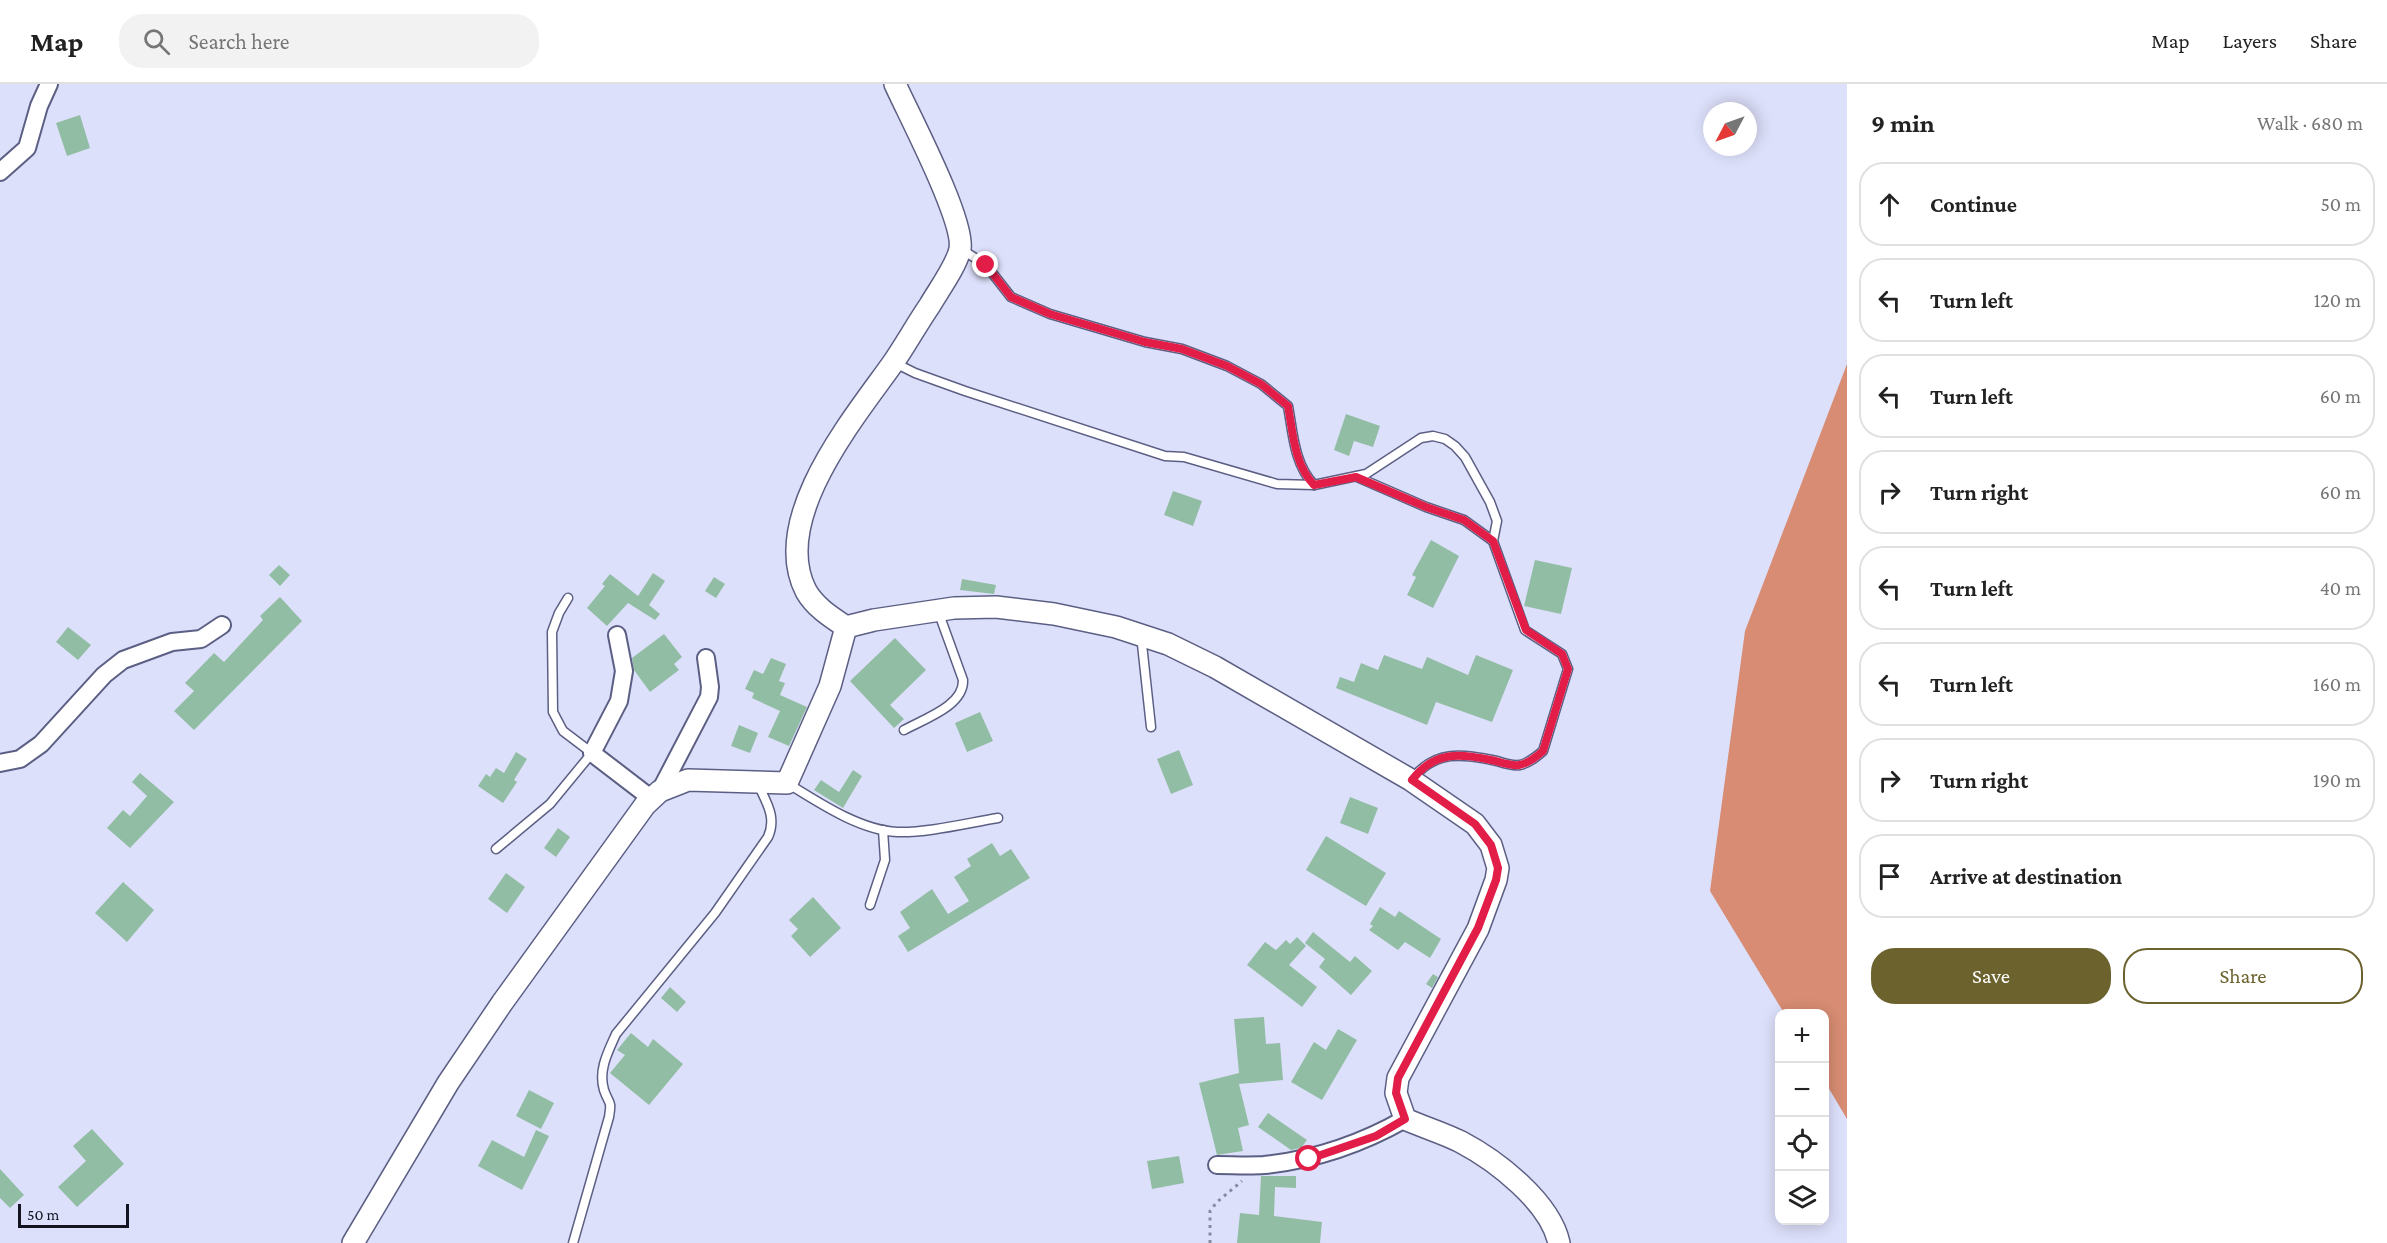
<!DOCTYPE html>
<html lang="en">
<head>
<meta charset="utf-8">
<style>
	:root { --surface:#fff; --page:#f2f2f2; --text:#222; --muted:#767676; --line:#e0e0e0; --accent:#6b622e }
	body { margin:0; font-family:"Crimson Pro",serif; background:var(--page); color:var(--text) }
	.controls { position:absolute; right:18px; bottom:18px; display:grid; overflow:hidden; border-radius:12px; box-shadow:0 3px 15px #0003 }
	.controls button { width:54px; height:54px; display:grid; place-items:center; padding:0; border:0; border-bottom:2px solid var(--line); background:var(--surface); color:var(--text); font:30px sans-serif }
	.compass { position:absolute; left:1703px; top:18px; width:54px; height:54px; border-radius:50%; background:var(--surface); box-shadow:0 3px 15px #0003; rotate:229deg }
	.scale { position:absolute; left:18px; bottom:15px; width:111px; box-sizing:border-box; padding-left:6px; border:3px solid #131422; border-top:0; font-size:16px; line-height:21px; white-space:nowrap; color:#131422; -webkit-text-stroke:4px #dde0fa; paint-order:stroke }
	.stop { position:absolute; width:18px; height:18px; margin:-14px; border:4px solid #e11d48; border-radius:50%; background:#fff }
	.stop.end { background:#e11d48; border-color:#fff; box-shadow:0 2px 6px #0008 }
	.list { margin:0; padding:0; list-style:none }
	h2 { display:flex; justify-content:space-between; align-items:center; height:78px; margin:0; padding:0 24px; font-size:26px }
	h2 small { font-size:20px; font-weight:400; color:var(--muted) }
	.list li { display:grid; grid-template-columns:39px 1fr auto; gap:18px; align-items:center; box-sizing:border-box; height:84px; margin:0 12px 12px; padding:0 12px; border:2px solid var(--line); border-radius:24px }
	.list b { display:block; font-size:22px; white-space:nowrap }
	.list em { font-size:20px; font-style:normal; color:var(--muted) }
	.actions { display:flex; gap:12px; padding:18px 24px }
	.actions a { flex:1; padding:14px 0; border:2px solid var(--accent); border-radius:24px; text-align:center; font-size:21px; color:var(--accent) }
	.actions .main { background:var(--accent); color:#fff }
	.icon { flex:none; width:33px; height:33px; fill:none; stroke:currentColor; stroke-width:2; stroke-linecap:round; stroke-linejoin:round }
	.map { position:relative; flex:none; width:1847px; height:1159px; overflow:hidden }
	header { display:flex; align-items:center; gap:36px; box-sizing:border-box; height:84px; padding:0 30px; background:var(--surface); border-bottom:2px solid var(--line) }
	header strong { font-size:28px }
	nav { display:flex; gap:33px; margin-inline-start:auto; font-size:21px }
	.search { width:420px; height:54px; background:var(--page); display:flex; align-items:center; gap:15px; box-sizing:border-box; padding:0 21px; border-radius:24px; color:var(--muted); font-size:22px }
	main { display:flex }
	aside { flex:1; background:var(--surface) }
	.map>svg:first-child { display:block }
</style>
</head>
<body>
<header>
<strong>Map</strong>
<div class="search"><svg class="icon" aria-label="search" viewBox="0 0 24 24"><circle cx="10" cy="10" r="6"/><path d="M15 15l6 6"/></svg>Search here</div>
<nav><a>Map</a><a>Layers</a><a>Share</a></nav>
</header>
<main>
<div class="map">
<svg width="1847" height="1159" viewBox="0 0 1847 1159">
	<rect width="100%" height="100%" fill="#dde0fa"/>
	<polygon fill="#d78c73" points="1847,280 1847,1035 1825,998 1824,930 1784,929 1710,807 1745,547"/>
	<g fill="#92bda5">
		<polygon points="80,31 90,64 67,72 56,39"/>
		<polygon points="1346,330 1380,342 1373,363 1354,357 1349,372 1334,366"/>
		<polygon points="1173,407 1202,417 1193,442 1164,431"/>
		<polygon points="1431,456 1459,472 1433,524 1407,511 1416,493 1412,491"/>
		<polygon points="1535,476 1572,484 1561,530 1524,522"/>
		<polygon points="279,481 290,491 280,502 269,491"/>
		<polygon points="653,489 665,497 649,521 660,530 655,536 628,519 607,542 587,524 605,502 602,500 610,490 638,512"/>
		<polygon points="714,493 725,500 716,514 705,507"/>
		<polygon points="962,495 996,501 994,510 960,506"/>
		<polygon points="280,513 302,537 194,646 174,627 194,607 185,599 214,569 224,578 263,536 260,532"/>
		<polygon points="68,543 91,561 78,576 56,558"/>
		<polygon points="664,550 682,573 674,580 679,586 650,608 634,586 632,574"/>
		<polygon points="895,554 926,586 890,621 904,635 894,644 850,597"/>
		<polygon points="1384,571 1422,585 1427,573 1468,591 1476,571 1513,586 1492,638 1436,618 1427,641 1336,604 1340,593 1354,598 1361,579 1378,586"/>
		<polygon points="771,574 786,580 779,597 785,599 780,611 807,623 789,662 768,653 780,627 752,614 754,609 745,605 754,586 763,590"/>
		<polygon points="980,628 993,657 967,668 955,639"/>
		<polygon points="739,641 758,649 750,669 731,662"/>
		<polygon points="1179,666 1193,701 1171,710 1157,675"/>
		<polygon points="516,668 527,675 514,696 517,698 503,719 478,702 486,690 490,693 496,684 504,689"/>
		<polygon points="853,686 862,692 843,724 814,706 821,696 839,708"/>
		<polygon points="140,689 174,718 130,764 107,744 123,726 130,732 147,712 132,698"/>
		<polygon points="1350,713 1378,724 1368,750 1340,739"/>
		<polygon points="558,744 570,753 556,773 544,764"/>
		<polygon points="1326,752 1386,789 1366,822 1306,786"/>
		<polygon points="992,759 1000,772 1011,765 1030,794 908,868 898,852 910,844 900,828 932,805 948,830 969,817 954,793 971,782 967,775"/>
		<polygon points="506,789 525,803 507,829 488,815"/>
		<polygon points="123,798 154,826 127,858 95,829"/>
		<polygon points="813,813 841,844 810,873 791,852 798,845 789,836"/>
		<polygon points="1380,823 1395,833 1399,827 1441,855 1430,874 1405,858 1398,866 1369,846 1373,842 1370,840"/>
		<polygon points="1313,848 1350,878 1355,872 1372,887 1351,911 1319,883 1325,875 1305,859"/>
		<polygon points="1297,853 1306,862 1289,881 1317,903 1302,923 1247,881 1265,858 1276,866 1286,856 1290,860"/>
		<polygon points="1433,890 1438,893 1432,904 1426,900"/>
		<polygon points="670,903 686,918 677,928 661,914"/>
		<polygon points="1264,933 1266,960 1280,959 1283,996 1239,1000 1249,1041 1238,1044 1243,1067 1217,1071 1199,999 1239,989 1234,935"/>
		<polygon points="1338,945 1357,956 1322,1016 1291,998 1314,958 1326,966"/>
		<polygon points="631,949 648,963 653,955 683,980 649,1021 610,989 625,971 617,966"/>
		<polygon points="529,1006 554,1019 541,1045 516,1032"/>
		<polygon points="1268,1029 1307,1056 1301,1064 1291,1066 1258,1043"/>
		<polygon points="92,1045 124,1080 77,1123 58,1103 86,1077 73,1062"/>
		<polygon points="536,1046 549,1052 522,1106 478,1082 492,1056 524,1073"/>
		<polygon points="1179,1072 1184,1099 1152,1105 1147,1077"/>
		<polygon points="0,1085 24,1111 10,1124 0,1114"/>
		<polygon points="1261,1092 1296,1092 1296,1104 1275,1103 1274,1132 1322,1138 1320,1159 1237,1159 1240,1129 1259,1131"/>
	</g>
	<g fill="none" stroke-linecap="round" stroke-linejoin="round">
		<g stroke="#5c5f84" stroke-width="11">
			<g id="service">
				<path d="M961 165 986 181 1011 213 1050 230 1145 258 1182 265 1227 282 1261 300 1288 322C1293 349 1294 380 1314 401L1366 390 1421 354 1433 352 1445 355 1455 362 1465 373 1490 418 1497 437 1493 457 1525 546 1562 570 1568 585 1543 667C1536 673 1529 679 1520 681 1513 682 1503 679 1497 677 1462 670 1436 665 1412 695"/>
				<polyline points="893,278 915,289 965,307 1165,372 1184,373 1277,400 1314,401"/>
				<polyline points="1357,393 1426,423 1464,436 1493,457"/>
				<polyline points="1141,551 1151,643"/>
				<path d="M904 646C924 635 964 622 963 596L938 527"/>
				<path d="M787 699C818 718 859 746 897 748 928 749 967 739 998 734"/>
				<polyline points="496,765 550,720 592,669 563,647 553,628 552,548 559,529 568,514"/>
				<polyline points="870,821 885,776 883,746"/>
				<path d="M573 1159 609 1033C612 1015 609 1021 604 1006 598 986 608 968 616 950L715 829 768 753C777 733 766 718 758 700"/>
			</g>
		</g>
		<g stroke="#5c5f84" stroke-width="20">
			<g id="minor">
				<polyline points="0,88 27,64 39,22 49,0"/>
				<polyline points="617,551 624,587 619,617 592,669 652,715"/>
				<polyline points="0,679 20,675 41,660 104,591 123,576 172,558 201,555 222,541"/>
				<polyline points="660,707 709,613 710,603 706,574"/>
				<path d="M1217 1081C1232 1081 1248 1082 1264 1081 1314 1076 1361 1060 1405 1035"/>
			</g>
		</g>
		<g stroke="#5c5f84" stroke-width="24">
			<g id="tertiary">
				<path d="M895 0C909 31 965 137 960 165 957 181 938 207 930 221 917 240 906 260 893 279 854 334 769 435 806 507 815 523 831 533 846 543L874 536 954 524 996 523 1054 530 1116 543 1168 560 1215 583 1411 696 1475 740 1491 761 1498 784 1496 796 1478 845 1398 994 1396 1009 1405 1035C1423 1043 1443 1049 1461 1058 1497 1077 1550 1118 1559 1159"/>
				<polyline points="353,1159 448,999 502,919 645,721 660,707 688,696 787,699 830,602 846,543"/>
			</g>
		</g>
		<polyline stroke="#888ba0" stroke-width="3" stroke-dasharray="3 4.5" stroke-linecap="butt" points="1210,1159 1210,1127 1217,1118 1242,1097"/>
		<use href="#service" stroke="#fff" stroke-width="8"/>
		<use href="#minor" stroke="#fff" stroke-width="16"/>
		<use href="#tertiary" stroke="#fff" stroke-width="21"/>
	</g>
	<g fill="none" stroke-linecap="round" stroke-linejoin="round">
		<path stroke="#e11d48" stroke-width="8" d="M986 181 1011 213 1050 230 1145 258 1182 265 1227 282 1261 300 1288 322C1293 349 1294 380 1314 401L1356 393 1426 423 1464 436 1493 457 1526 546 1562 570 1568 585 1543 667C1536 673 1529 679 1519 681 1513 682 1503 679 1496 677 1461 670 1436 665 1412 696L1475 740 1491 761 1498 784 1496 796 1478 844 1398 994 1396 1009 1405 1035 1376 1052 1309 1075"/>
	</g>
</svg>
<div class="controls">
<button>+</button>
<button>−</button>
<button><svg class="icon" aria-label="locate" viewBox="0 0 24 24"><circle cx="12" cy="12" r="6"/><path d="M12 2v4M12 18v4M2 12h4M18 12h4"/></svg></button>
<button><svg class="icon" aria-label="layers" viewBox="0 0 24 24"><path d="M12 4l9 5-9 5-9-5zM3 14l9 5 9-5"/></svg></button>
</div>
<svg class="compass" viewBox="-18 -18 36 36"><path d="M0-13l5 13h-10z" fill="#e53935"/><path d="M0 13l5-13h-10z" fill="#767676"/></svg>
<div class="scale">50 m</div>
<div class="stop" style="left:1309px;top:1075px"></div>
<div class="stop end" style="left:986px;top:181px"></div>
</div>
<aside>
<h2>9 min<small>Walk · 680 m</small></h2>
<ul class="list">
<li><svg class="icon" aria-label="ahead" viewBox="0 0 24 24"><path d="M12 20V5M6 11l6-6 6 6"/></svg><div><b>Continue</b></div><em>50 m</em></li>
<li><svg class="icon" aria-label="left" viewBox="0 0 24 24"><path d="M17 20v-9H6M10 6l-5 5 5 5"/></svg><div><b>Turn left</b></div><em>120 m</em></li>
<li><svg class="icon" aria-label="left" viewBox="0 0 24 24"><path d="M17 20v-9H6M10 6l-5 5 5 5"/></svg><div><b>Turn left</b></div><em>60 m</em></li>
<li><svg class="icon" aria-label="right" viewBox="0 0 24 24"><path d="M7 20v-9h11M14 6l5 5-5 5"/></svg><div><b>Turn right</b></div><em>60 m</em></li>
<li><svg class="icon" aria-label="left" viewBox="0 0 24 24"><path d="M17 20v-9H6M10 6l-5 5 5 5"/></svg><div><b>Turn left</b></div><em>40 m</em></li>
<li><svg class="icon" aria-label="left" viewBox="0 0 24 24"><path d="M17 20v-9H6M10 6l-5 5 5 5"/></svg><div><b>Turn left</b></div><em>160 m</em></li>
<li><svg class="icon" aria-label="right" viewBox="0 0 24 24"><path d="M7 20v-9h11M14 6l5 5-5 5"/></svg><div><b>Turn right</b></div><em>190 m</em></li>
<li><svg class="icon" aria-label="arrive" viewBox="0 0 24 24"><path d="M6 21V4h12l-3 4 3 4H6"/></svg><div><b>Arrive at destination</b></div></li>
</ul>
<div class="actions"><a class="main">Save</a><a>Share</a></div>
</aside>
</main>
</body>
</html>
